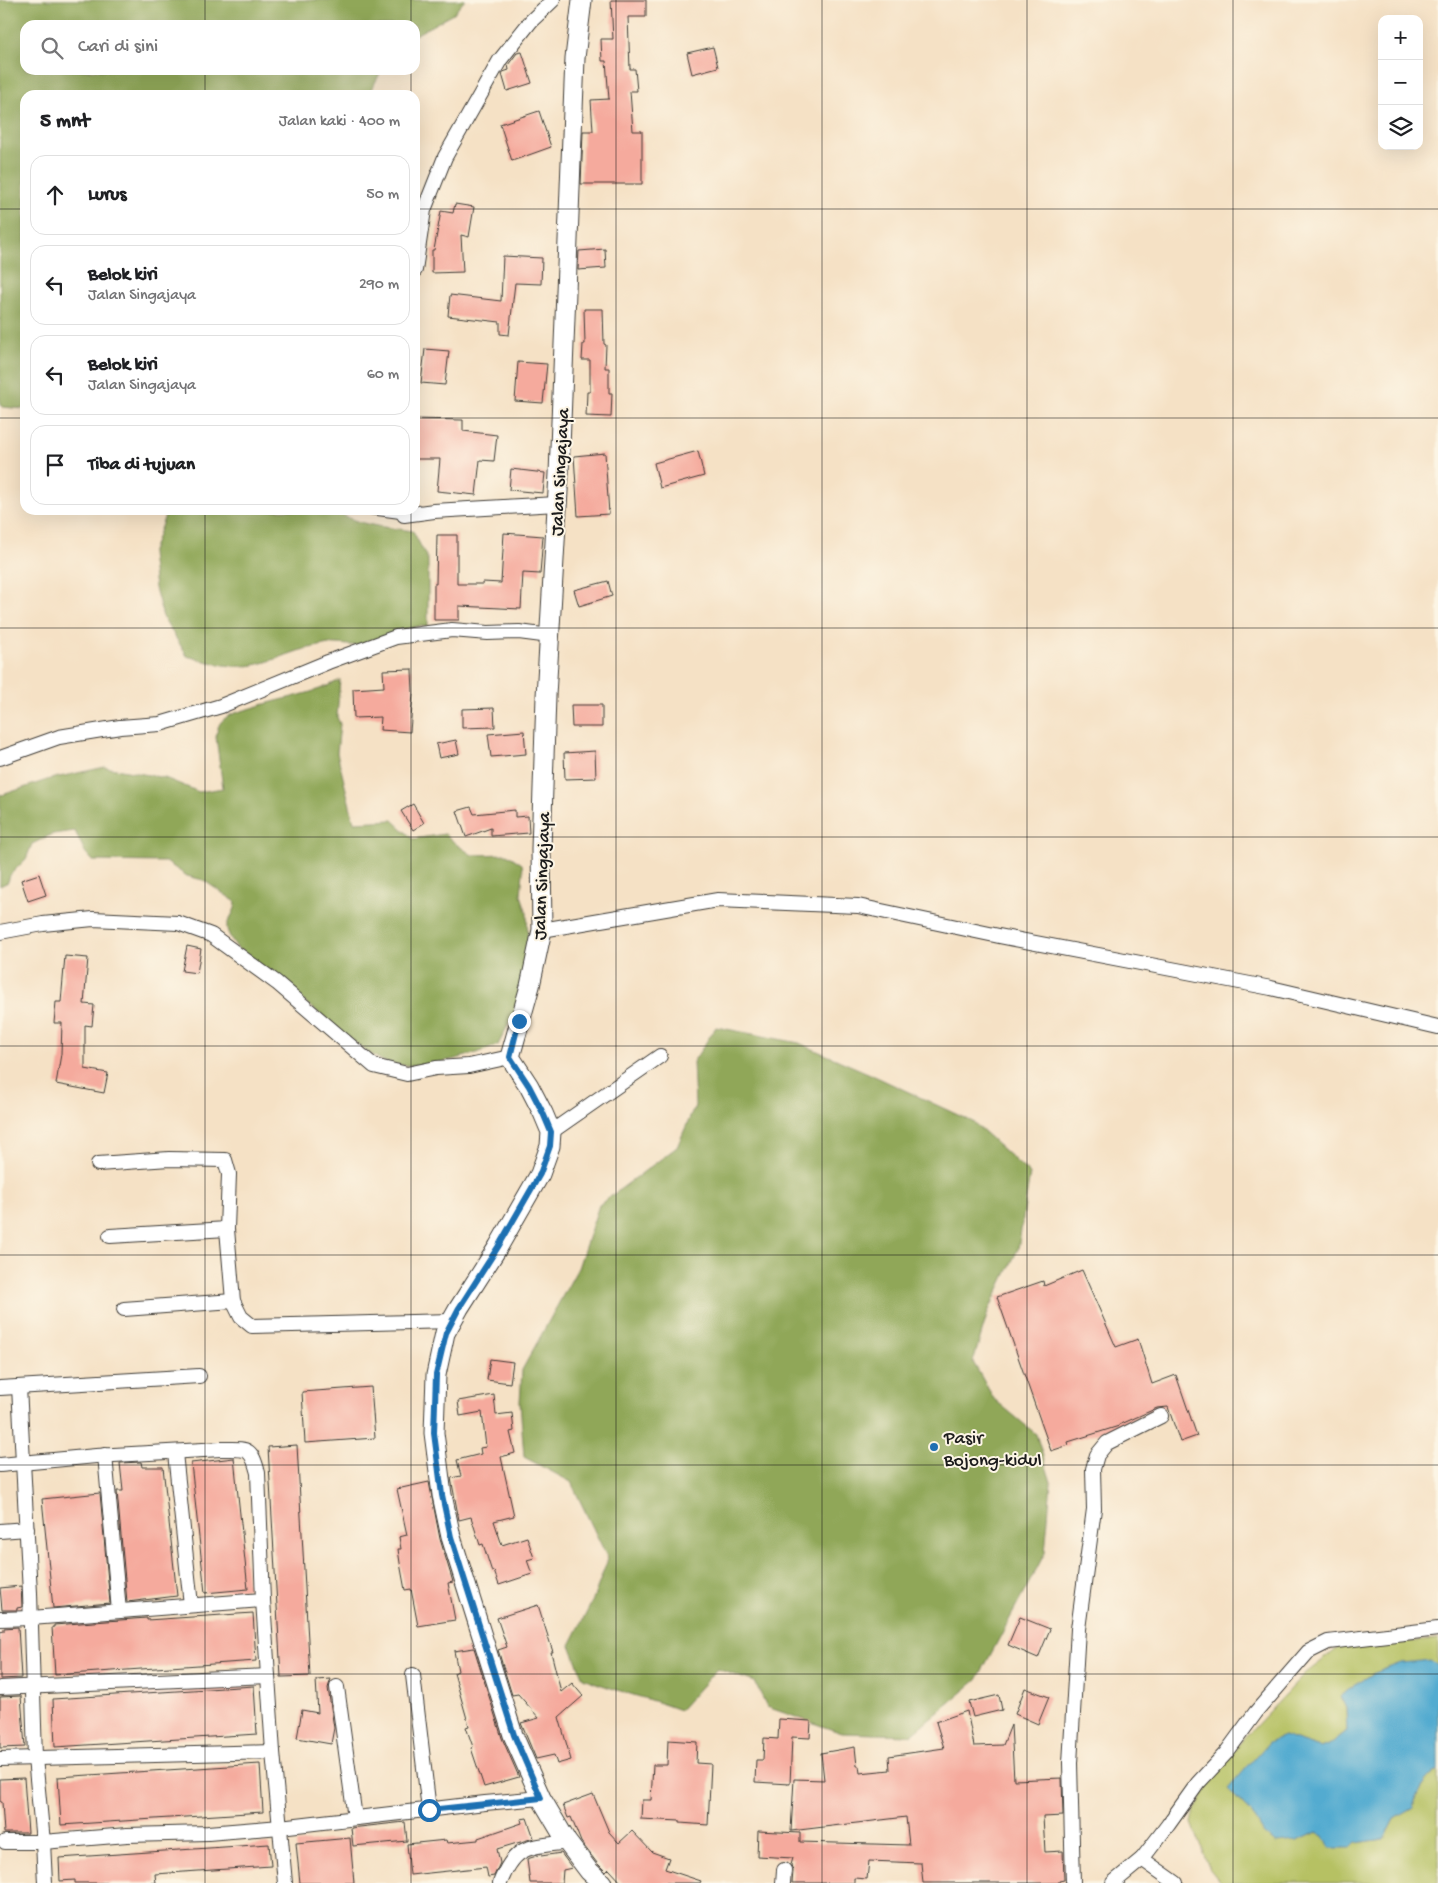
<!DOCTYPE html>
<html lang="id">
<head>
<meta charset="utf-8">
<style>
	:root { --surface:#fff; --page:#f2f2f2; --text:#202124; --muted:#757577; --line:#e0e0e0 }
	body { margin:0; font-family:"Gochi Hand",sans-serif; background:var(--page); color:var(--text) }
	.controls { position:absolute; right:15px; top:15px; display:grid; overflow:hidden; border-radius:10px; box-shadow:0 5px 20px #0002 }
	.controls button { width:45px; height:45px; display:grid; place-items:center; padding:0; border:0; border-bottom:1px solid var(--line); background:var(--surface); color:var(--text); font:25px sans-serif }
	.stop { position:absolute; width:15px; height:15px; margin:-11px; border:4px solid #1f6fb2; border-radius:50%; background:#fff }
	.stop.end { background:#1f6fb2; border-color:#fff; box-shadow:0 1px 5px #0008 }
	.list { margin:0; padding:0; list-style:none }
	h2 { display:flex; justify-content:space-between; align-items:center; height:65px; margin:0; padding:0 20px; font-size:21px }
	h2 small { font-size:16px; font-weight:400; color:var(--muted) }
	.list li { display:grid; grid-template-columns:32px 1fr auto; gap:15px; align-items:center; box-sizing:border-box; height:80px; margin:0 10px 10px; padding:0 10px; border:1px solid var(--line); border-radius:15px }
	.list b { display:block; font-size:19px; white-space:nowrap }
	.list p { margin:0; font-size:16px; white-space:nowrap; color:var(--muted) }
	.list em { font-size:16px; font-style:normal; color:var(--muted) }
	.icon { flex:none; width:28px; height:28px; fill:none; stroke:currentColor; stroke-width:2; stroke-linecap:round; stroke-linejoin:round }
	.map { position:relative; flex:none; width:1438px; height:1883px; overflow:hidden }
	.search { position:absolute; background:var(--surface); box-shadow:0 5px 20px #0002; left:20px; top:20px; width:400px; height:55px; display:flex; align-items:center; gap:12px; box-sizing:border-box; padding:0 18px; border-radius:15px; color:var(--muted); font-size:19px }
	.panel { position:absolute; background:var(--surface); box-shadow:0 5px 20px #0002; left:20px; top:90px; width:400px; height:425px; border-radius:15px }
	.map>svg:first-child { display:block }
</style>
</head>
<body>
<div class="map">
<svg width="1438" height="1883" viewBox="0 0 1438 1883">
	<rect width="100%" height="100%" fill="#fcf5e5"/>
	<filter id="ink" filterUnits="userSpaceOnUse"><feTurbulence type="fractalNoise" baseFrequency=".02" numOctaves="2"/><feDisplacementMap in="SourceGraphic" scale="10" xChannelSelector="R" yChannelSelector="G"/><feConvolveMatrix kernelMatrix="1 2 1 2 8 2 1 2 1" color-interpolation-filters="sRGB"/></filter>
	<filter id="wash" filterUnits="userSpaceOnUse"><feTurbulence type="fractalNoise" baseFrequency=".0096" numOctaves="4" result="noise"/><feDisplacementMap in="SourceGraphic" scale="20" xChannelSelector="R" yChannelSelector="G"/><feGaussianBlur stdDeviation="1.12" result="paint"/><feColorMatrix in="noise" values="0 0 0 0 0 0 0 0 0 0 0 0 0 0 0 0 0 1.4 0 .05"/><feComposite in="paint" operator="in"/></filter>
	<g filter="url(#wash)">
		<rect width="100%" height="100%" fill="#f5e1c5"/>
		<path fill="#b6c163" stroke="#696e40" d="M1438 1640V1672L1437 1665 1372 1674 1340 1696 1346 1708 1347 1731 1329 1745 1320 1748 1283 1736 1228 1789 1252 1814 1264 1834 1298 1841 1317 1832 1356 1843 1384 1839 1394 1819 1413 1808C1417 1791 1424 1781 1438 1770V1883H1221L1209 1868 1192 1823 1195 1809 1209 1785 1238 1745 1305 1674 1342 1645Z"/>
		<g fill="#90a759" stroke="#56623a">
			<polygon points="0,0 465,0 453,14 415,35 415,25 25,25 25,70 382,70 372,88 363,95 25,95 25,409 2,407 0,405"/>
			<path d="M167 510H334C357 526 387 527 413 531L428 560V626C403 625 382 640 359 645 350 646 344 644 336 644 327 643 318 647 309 648 294 651 281 658 266 662 238 671 215 664 187 656L163 617 155 588 151 554Z"/>
			<path d="M340 680 337 717 340 724 337 753 354 822 393 820 413 839 445 834 456 844 472 855 507 854 522 864 523 872 521 895 527 913 528 941 524 965 525 972 515 1011 498 1045C470 1057 418 1071 388 1063 381 1061 373 1055 367 1052L237 948C234 943 228 935 227 929 225 922 236 913 236 902L203 880 187 876 166 862 93 861 85 852 75 831 53 834 32 844 26 859 10 875 8 882 0 886V794L2 795 50 779 105 767 165 778 199 792 223 788 216 737C217 731 218 724 223 720 231 713 242 711 252 708 281 698 313 695 340 680Z"/>
			<path d="M716 1027 799 1043 868 1073 973 1122 1030 1174 1018 1249 988 1312 973 1362 994 1399 1036 1434 1051 1482 1045 1553 977 1680 911 1735 842 1733 767 1707 755 1682 717 1669 680 1710C648 1698 615 1691 583 1678L570 1645 592 1602 608 1559 571 1482 524 1457 520 1402 522 1370 578 1268 599 1205 677 1147 695 1106 693 1062Z"/>
		</g>
		<path fill="#53abd0" stroke="#386476" d="M1431 1660 1437 1666 1438 1672V1770C1424 1781 1417 1791 1413 1808L1394 1819 1384 1839 1356 1843 1351 1848H1330L1324 1835 1317 1832 1298 1841 1276 1843 1264 1834 1252 1814 1228 1789 1269 1742 1283 1736 1320 1748 1329 1745 1347 1731 1346 1708 1340 1696 1372 1674 1401 1663Z"/>
		<g id="blocks">
			<g fill="#f5aa9d">
				<polygon points="611,0 646,0 646,17 628,17 630,69 635,69 637,91 630,91 633,131 642,131 642,184 581,184 583,131 593,131 591,100 609,99 606,61 602,61 601,39 613,39"/>
				<polygon points="713,47 718,67 692,74 687,53"/>
				<polygon points="522,52 532,83 507,91 502,74 503,72 509,70 508,65 517,53"/>
				<polygon points="539,111 551,147 512,161 500,124"/>
				<polygon points="455,204 474,207 469,237 461,235 463,272 432,273 432,250 434,250 441,211 453,213"/>
				<polygon points="605,249 606,268 578,270 579,251"/>
				<polygon points="503,256 542,258 541,284 515,283 509,335 500,334 500,322 448,316 450,295 501,301"/>
				<polygon points="584,309 603,309 604,344 606,345 605,368 609,368 609,393 612,393 611,417 586,416 587,392 590,392 590,360 582,360 583,344 585,344"/>
				<polygon points="425,349 449,351 445,385 421,383"/>
				<polygon points="518,362 547,364 543,403 515,401"/>
				<polygon points="415,419 463,420 463,431 497,435 494,461 480,460 476,495 437,491 440,459 415,459"/>
				<polygon points="698,451 704,476 660,488 654,463"/>
				<polygon points="605,453 609,514 578,516 574,456"/>
				<polygon points="511,469 545,473 543,493 509,490"/>
				<polygon points="504,533 543,536 540,574 523,573 521,609 459,606 459,620 434,620 434,584 436,584 437,535 457,535 457,584 483,584 483,582 501,583"/>
				<polygon points="608,581 612,596 579,606 574,590"/>
				<polygon points="412,669 413,693 410,732 380,730 381,717 354,718 353,689 384,687 383,670"/>
				<polygon points="571,705 602,705 602,727 572,727"/>
				<polygon points="494,708 495,727 462,728 462,709"/>
				<polygon points="524,731 526,754 491,757 488,734"/>
				<polygon points="456,740 459,754 439,758 436,744"/>
				<polygon points="595,751 596,778 565,779 564,753"/>
				<polygon points="413,804 424,823 413,830 401,811"/>
				<polygon points="471,807 474,814 515,810 515,817 528,816 529,833 491,836 491,828 466,837 457,811"/>
				<polygon points="39,874 46,895 28,901 21,880"/>
				<polygon points="187,946 201,949 197,973 182,971"/>
				<polygon points="65,956 88,958 84,1004 94,1005 92,1026 85,1025 85,1069 108,1073 104,1093 56,1084 61,1054 62,1023 54,1023 56,1002 61,1002"/>
				<polygon points="1082,1270 1116,1347 1138,1339 1152,1384 1176,1375 1197,1436 1180,1442 1168,1407 1157,1408 1119,1425 1119,1426 1068,1442 1069,1445 1051,1451 997,1297 1043,1281 1044,1286"/>
				<polygon points="490,1359 513,1362 510,1383 487,1380"/>
				<polygon points="371,1387 375,1438 305,1443 302,1392"/>
				<polygon points="494,1395 496,1415 512,1413 514,1431 510,1432 515,1453 501,1457 514,1516 494,1521 502,1545 527,1537 534,1558 527,1560 532,1574 499,1585 494,1571 492,1572 483,1544 480,1545 471,1517 459,1520 451,1478 461,1476 457,1460 481,1454 480,1448 486,1447 482,1412 460,1416 458,1401"/>
				<polygon points="297,1445 310,1676 281,1677 268,1447"/>
				<polygon points="234,1458 248,1589 205,1593 191,1463"/>
				<polygon points="141,1462 142,1467 163,1467 177,1596 127,1602 117,1491 123,1491 120,1463"/>
				<polygon points="429,1482 440,1539 453,1582 448,1583 455,1620 418,1626 411,1589 405,1590 400,1563 398,1549 401,1549 399,1537 407,1535 397,1489"/>
				<polygon points="100,1493 110,1603 53,1608 42,1499"/>
				<polygon points="21,1586 22,1607 17,1608 17,1610 2,1610 0,1588"/>
				<polygon points="538,1605 553,1652 551,1652 561,1692 572,1683 583,1696 559,1717 571,1760 557,1764 554,1755 536,1759 521,1723 539,1718 518,1694 512,1695 498,1650 507,1647 497,1618"/>
				<polygon points="253,1613 256,1661 55,1675 52,1627 54,1627 54,1625 147,1618 147,1620"/>
				<polygon points="1020,1617 1050,1629 1038,1658 1008,1645"/>
				<polygon points="18,1627 21,1678 0,1679 0,1632 4,1631 4,1628"/>
				<polygon points="474,1648 502,1738 519,1777 484,1787 471,1748 473,1747 466,1727 469,1726 454,1673 458,1671 454,1651"/>
				<polygon points="331,1679 328,1688 334,1728 331,1744 297,1738 302,1710 318,1713 316,1680"/>
				<polygon points="254,1686 257,1734 55,1747 53,1699"/>
				<polygon points="1025,1688 1049,1697 1038,1724 1015,1714"/>
				<polygon points="999,1695 1002,1710 973,1717 969,1702"/>
				<polygon points="21,1696 25,1747 0,1748 0,1697"/>
				<polygon points="967,1711 974,1746 1003,1745 1011,1725 1014,1780 1062,1778 1063,1816 1043,1817 1045,1852 1063,1851 1064,1880 1059,1881 1059,1883 923,1883 921,1863 869,1861 867,1879 854,1878 854,1883 792,1883 793,1871 791,1865 793,1858 757,1856 758,1831 800,1833 800,1842 909,1845 906,1817 791,1831 794,1779 824,1780 821,1753 855,1747 857,1766 859,1766 860,1773 890,1770 889,1756 944,1748 936,1722"/>
				<polygon points="779,1719 811,1721 810,1738 792,1737 790,1784 755,1782 756,1760 763,1760 764,1738 778,1739"/>
				<polygon points="668,1740 697,1742 696,1763 711,1764 708,1825 680,1823 680,1821 641,1819 642,1800 651,1800 653,1765 667,1765"/>
				<polygon points="260,1764 263,1812 61,1825 58,1777"/>
				<polygon points="24,1778 28,1833 4,1833 2,1802 0,1802 0,1779"/>
				<polygon points="593,1794 609,1832 619,1843 632,1831 652,1852 669,1858 665,1869 701,1881 700,1883 622,1883 609,1869 606,1872 597,1863 581,1842 571,1817 568,1818 563,1805"/>
				<polygon points="527,1818 534,1838 497,1849 500,1863 494,1876 488,1877 486,1867 410,1875 407,1844 446,1840 447,1843 478,1840 478,1838 522,1823 521,1819"/>
				<polygon points="405,1822 407,1841 353,1846 351,1828"/>
				<polygon points="350,1838 354,1883 300,1883 296,1843"/>
				<polygon points="269,1844 271,1866 155,1874 156,1883 75,1883 75,1880 60,1881 59,1858"/>
				<polygon points="561,1853 572,1868 563,1870 562,1883 530,1883 527,1859 540,1855 541,1856"/>
			</g>
		</g>
	</g>
	<g filter="url(#ink)">
		<use href="#blocks" fill-opacity="0" stroke="#3d3a35" stroke-width="1"/>
		<g fill="none" stroke-linecap="round" stroke-linejoin="round">
			<g stroke="#3d3a35" stroke-width="9">
				<polyline id="lane" points="366,510 404,515"/>
			</g>
			<g stroke="#3d3a35" stroke-width="16">
				<g id="street">
					<polyline points="415,270 424,210 445,157 500,60 531,21 553,0"/>
					<polyline points="404,510 404,515 434,511 557,504"/>
					<polyline points="0,758 59,737 120,727 160,724 221,706 328,662 396,637 452,630 488,633 519,632 550,636"/>
					<polyline points="542,930 718,900 858,906 999,936 1271,988 1438,1027"/>
					<polyline points="0,932 43,924 93,919 178,923 211,935 277,983 374,1066 407,1074 436,1068 469,1066 510,1057"/>
					<polyline points="551,1132 660,1056"/>
					<polyline points="98,1164 169,1159 225,1160 229,1174 227,1229 233,1301 241,1317 252,1326 452,1321"/>
					<polyline points="110,1236 227,1229"/>
					<polyline points="124,1309 233,1301"/>
					<polyline points="19,1387 30,1593 35,1758 43,1842 127,1835 208,1833 280,1827 485,1803 541,1798"/>
					<polyline points="0,1388 199,1376"/>
					<polyline points="175,1453 191,1605"/>
					<polyline points="105,1455 119,1611"/>
					<path d="M0 1465 96 1456 221 1449C247 1449 251 1446 258 1473L263 1600 273 1752 285 1883"/>
					<polyline points="0,1531 27,1529"/>
					<polyline points="0,1619 31,1618 263,1600"/>
					<polyline points="413,1675 429,1810"/>
					<polyline points="337,1687 355,1818"/>
					<polyline points="0,1688 268,1676"/>
					<polyline points="0,1759 273,1752"/>
					<polyline points="5,1842 43,1842 45,1883"/>
					<polyline points="1142,1859 1176,1883"/>
					<path d="M500 1883C516 1843 529 1848 567 1842"/>
					<polyline points="783,1883 784,1870"/>
					<polyline points="1073,1883 1070,1763 1078,1629 1094,1509 1093,1469 1097,1455 1107,1443 1161,1416"/>
					<polyline points="1113,1883 1142,1859 1168,1825 1198,1783 1226,1753 1256,1712 1308,1652 1328,1642 1438,1629"/>
				</g>
			</g>
			<g stroke="#3d3a35" stroke-width="21">
				<polyline id="secondary" points="582,0 575,58 559,474 546,696 541,849 542,930 530,986 510,1057 529,1086 543,1113 551,1132 550,1146 540,1174 498,1247 459,1308 445,1333 436,1375 434,1433 442,1495 451,1537 513,1735 541,1798 567,1842 589,1871 602,1883"/>
			</g>
			<use href="#lane" stroke="#fff" stroke-width="7"/>
			<use href="#street" stroke="#fff" stroke-width="14"/>
			<use href="#secondary" stroke="#fff" stroke-width="19"/>
		</g>
	</g>
	<g fill="none" stroke-linecap="round" stroke-linejoin="round" filter="url(#ink)">
		<polyline stroke="#1f6fb2" stroke-width="6" points="429,1810 541,1798 514,1735 451,1537 442,1495 434,1433 436,1375 446,1333 459,1308 498,1247 540,1174 550,1146 551,1132 543,1113 529,1086 510,1057 519,1021"/>
	</g>
	<path fill="none" stroke="#1c1c1c" stroke-width="1" stroke-opacity="0.55" d="M205 0V25M411 0V25M616 0V1883M822 0V1883M1027 0V1883M1233 0V1883M205 70V95M411 70V95M0 209H25M415 209H1438M0 418H25M415 418H1438M205 510V1883M411 510V1883M0 628H1438M0 837H1438M0 1046H1438M0 1255H1438M0 1465H1438M0 1674H1438"/>
	<circle fill="#1f6fb2" stroke="#fcf5e5" stroke-width="2" cx="934" cy="1447" r="5"/>
	<g text-anchor="middle" stroke-width="4" stroke-linejoin="round" paint-order="stroke">
		<g font-size="19" fill="#1c1c1c" stroke="#fcf5e5">
			<text transform="translate(558 472) rotate(-87)" y="7">Jalan Singajaya</text>
			<text transform="translate(540 876) rotate(-88)" y="7">Jalan Singajaya</text>
		</g>
		<g font-size="19" fill="#1c1c1c" stroke="#fcf5e5" text-anchor="start">
			<text x="944" y="1443">Pasir<tspan x="944" dy="22">Bojong-kidul</tspan></text>
		</g>
	</g>
</svg>
<div class="controls">
<button>+</button>
<button>−</button>
<button><svg class="icon" aria-label="layers" viewBox="0 0 24 24"><path d="M12 4l9 5-9 5-9-5zM3 14l9 5 9-5"/></svg></button>
</div>
<div class="stop" style="left:429px;top:1810px"></div>
<div class="stop end" style="left:519px;top:1021px"></div>
<div class="search"><svg class="icon" aria-label="search" viewBox="0 0 24 24"><circle cx="10" cy="10" r="6"/><path d="M15 15l6 6"/></svg>Cari di sini</div>
<section class="panel">
<h2>5 mnt<small>Jalan kaki · 400 m</small></h2>
<ul class="list">
<li><svg class="icon" aria-label="ahead" viewBox="0 0 24 24"><path d="M12 20V5M6 11l6-6 6 6"/></svg><div><b>Lurus</b></div><em>50 m</em></li>
<li><svg class="icon" aria-label="left" viewBox="0 0 24 24"><path d="M17 20v-9H6M10 6l-5 5 5 5"/></svg><div><b>Belok kiri</b><p>Jalan Singajaya</p></div><em>290 m</em></li>
<li><svg class="icon" aria-label="left" viewBox="0 0 24 24"><path d="M17 20v-9H6M10 6l-5 5 5 5"/></svg><div><b>Belok kiri</b><p>Jalan Singajaya</p></div><em>60 m</em></li>
<li><svg class="icon" aria-label="arrive" viewBox="0 0 24 24"><path d="M6 21V4h12l-3 4 3 4H6"/></svg><div><b>Tiba di tujuan</b></div></li>
</ul>
</section>
</div>
</body>
</html>
